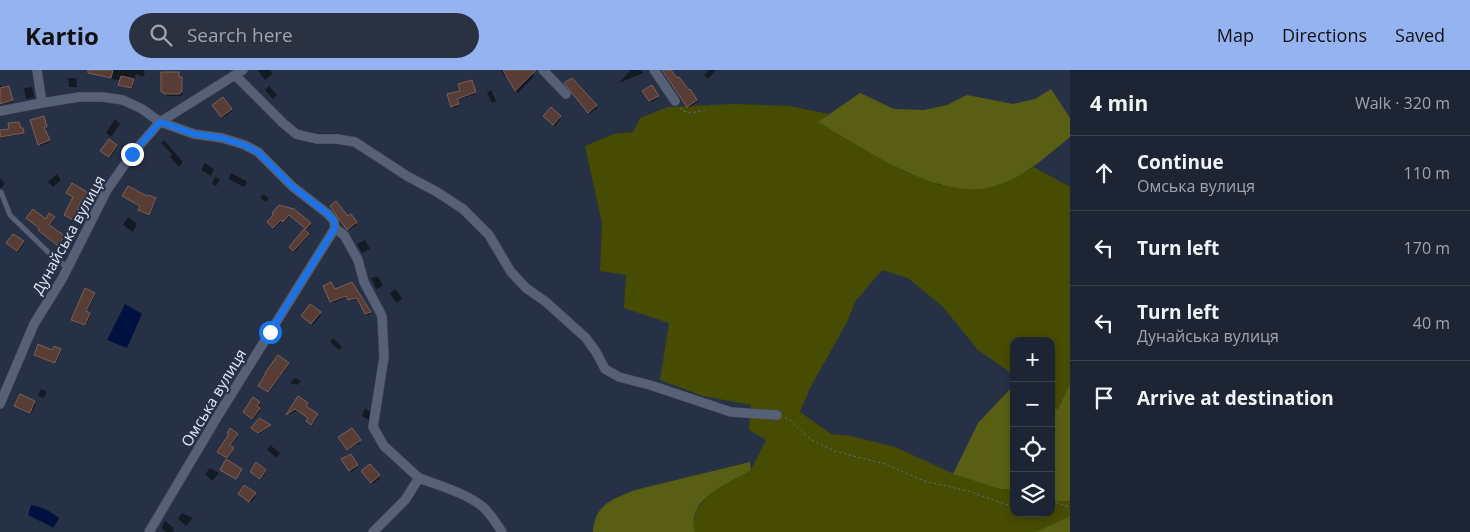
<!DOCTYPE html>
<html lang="en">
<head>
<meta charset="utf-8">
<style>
	:root { --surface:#1d2534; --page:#2a3140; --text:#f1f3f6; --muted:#a0a5ac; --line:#3b424f; --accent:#95b2f1 }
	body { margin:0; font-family:"Open Sans",sans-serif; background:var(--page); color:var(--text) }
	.controls { position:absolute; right:15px; bottom:15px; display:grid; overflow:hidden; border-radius:10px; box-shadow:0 2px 8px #0003 }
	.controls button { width:45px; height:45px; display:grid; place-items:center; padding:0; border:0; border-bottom:1px solid var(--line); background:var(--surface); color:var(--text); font:25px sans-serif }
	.stop { position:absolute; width:15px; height:15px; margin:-11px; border:4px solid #1a73e8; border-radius:50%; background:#fff }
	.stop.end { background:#1a73e8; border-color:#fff; box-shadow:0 1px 5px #0008 }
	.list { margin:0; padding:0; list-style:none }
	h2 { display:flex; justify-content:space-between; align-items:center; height:65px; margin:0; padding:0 20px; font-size:21px }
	h2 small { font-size:16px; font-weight:400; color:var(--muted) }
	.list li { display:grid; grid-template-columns:32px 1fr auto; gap:15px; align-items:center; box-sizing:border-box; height:75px; padding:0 20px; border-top:1px solid var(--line) }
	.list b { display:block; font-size:19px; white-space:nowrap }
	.list p { margin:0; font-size:16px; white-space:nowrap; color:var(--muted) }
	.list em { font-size:16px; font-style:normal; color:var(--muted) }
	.icon { flex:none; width:28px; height:28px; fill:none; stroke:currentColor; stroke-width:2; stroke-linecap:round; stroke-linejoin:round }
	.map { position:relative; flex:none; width:1070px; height:462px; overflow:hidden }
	header { display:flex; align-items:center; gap:30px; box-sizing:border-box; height:70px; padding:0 25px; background:var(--accent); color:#111 }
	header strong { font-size:24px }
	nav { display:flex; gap:28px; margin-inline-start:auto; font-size:18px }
	.search { width:350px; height:45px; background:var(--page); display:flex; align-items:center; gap:12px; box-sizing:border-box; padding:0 18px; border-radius:28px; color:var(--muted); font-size:19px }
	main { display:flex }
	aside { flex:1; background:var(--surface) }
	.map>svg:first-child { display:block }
</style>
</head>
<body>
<header>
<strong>Kartio</strong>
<div class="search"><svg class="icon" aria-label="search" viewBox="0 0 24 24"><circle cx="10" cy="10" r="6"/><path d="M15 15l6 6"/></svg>Search here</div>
<nav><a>Map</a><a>Directions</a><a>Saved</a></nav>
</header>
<main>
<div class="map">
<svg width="1070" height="462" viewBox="0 0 1070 462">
	<rect width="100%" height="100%" fill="#273145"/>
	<polygon fill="#464c02" points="733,34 789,36 829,44 819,52 904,101 940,115 1000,115 1034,97 1070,117 1070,314 1058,339 1051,339 1051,271 1014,271 1014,305 978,280 943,237 908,208 882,200 855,232 848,250 810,318 800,342 831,364 851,366 895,377 954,404 1000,419 1014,419 1014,428 1009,431 1014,435 1014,443 1051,443 1051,431 1054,430 1070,431 1070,446 1036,462 695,462 693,455 696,440 711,422 751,400 766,370 749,360 751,335 703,326 660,310 669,253 624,238 626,205 600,201 602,153 585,76 614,64 633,62 640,48 668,37"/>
	<g fill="#585f14">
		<path d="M1051 19 1070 48V67C1048 85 1028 104 1001 114 945 137 866 79 818 52L860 23 894 39 924 40 947 35 967 25 1013 34 1035 29Z"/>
		<polygon points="1070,314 1070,431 1051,431 1051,339 1058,339"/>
		<polygon points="1013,316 1014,419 1000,419 953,404 978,353"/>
		<path d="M750 392 751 400C729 414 685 428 695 462H593C595 434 611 430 635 420Z"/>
		<polygon points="1070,446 1070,462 1036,462"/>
	</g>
	<g fill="#001140">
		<polygon points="125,234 142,244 127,278 107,270"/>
		<path d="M31 435C41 436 51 442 59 448L54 457H52L28 445Z"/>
	</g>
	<g fill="#0007">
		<polygon points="100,0 144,0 145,2 143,7 136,4 132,19 121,16 121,11 100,6"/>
		<polygon points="260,0 270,0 273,4 265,10 258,1"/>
		<polygon points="501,0 528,0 534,6 518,23 508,6 506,7"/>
		<polygon points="629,0 641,0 643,3 619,13 630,1"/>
		<polygon points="662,0 669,0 677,10 690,21 697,32 689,38"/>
		<polygon points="709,0 716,0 708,9 704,5"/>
		<polygon points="178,3 180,8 183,12 183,25 181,25 181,26 168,26 164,24 162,21"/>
		<polygon points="68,8 76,8 77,17 69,17"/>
		<polygon points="572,10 597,38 590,44 566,14"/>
		<polygon points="472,13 476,24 456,30 459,36 453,38 449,25 462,22"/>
		<polygon points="0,14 2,19 10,19 13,32 0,35"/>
		<polygon points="269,16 277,25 273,29 265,20"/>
		<polygon points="32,17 34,27 26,29 24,18"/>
		<polygon points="652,17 659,28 651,32 644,23"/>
		<polygon points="491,20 496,31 492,33 487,23"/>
		<polygon points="223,29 232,41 222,48 214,35"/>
		<polygon points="551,39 561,49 555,56 546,47"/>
		<polygon points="44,49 47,59 44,59 50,72 40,76 32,50"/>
		<polygon points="115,49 120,54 111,67 106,63"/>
		<polygon points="20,59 23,60 24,64 0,68 0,62"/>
		<polygon points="164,70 183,92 179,97 171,88 170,87 172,84 161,73"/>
		<polygon points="116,76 117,78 110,88 103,82"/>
		<polygon points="205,93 214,99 211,106 201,100"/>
		<polygon points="231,103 246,111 247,113 244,117 230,110 229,108"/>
		<polygon points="57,104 61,110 53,117 48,112"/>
		<polygon points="215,107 220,109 216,116 212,114"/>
		<polygon points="0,108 5,114 0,119"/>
		<polygon points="67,123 86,123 87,124 77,140 80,143 76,152 65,145 74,128"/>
		<polygon points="263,124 269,128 266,132 260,128"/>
		<polygon points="124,126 148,128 155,129 156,131 149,146 140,142 141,136"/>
		<polygon points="331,136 348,148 351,145 357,155 349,160"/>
		<polygon points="293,140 310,154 311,156 307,160 290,146 284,153 282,151 274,159 269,154"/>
		<polygon points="54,147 55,149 49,157 65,169 59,177 40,162 40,159 28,149 46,150"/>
		<polygon points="128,147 137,154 133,162 123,155"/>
		<polygon points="304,161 309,166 294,182 291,179"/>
		<polygon points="365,170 370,179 362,183 357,174"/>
		<polygon points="23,172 24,174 18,182 8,174"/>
		<polygon points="378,206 383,216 376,219 371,208"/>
		<polygon points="351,214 371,244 367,245 359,229 350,231 348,227 332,233 324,216 334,220"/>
		<polygon points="396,219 402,229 396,233 390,223"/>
		<polygon points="94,224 95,226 86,243 90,246 86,256 73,251 72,249"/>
		<polygon points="320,243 321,245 313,255 303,248"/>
		<polygon points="333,268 342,277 339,280 330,272"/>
		<polygon points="60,280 61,281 56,294 35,285"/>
		<polygon points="288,294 289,295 269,323 260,318 259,316 267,304"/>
		<polygon points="295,308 301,311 297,315 290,313"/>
		<polygon points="41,319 47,322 44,328 38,326"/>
		<polygon points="299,328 307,334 307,337 318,346 312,356 307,351 309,348 296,341 288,345"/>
		<polygon points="254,329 260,335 258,338 260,341 253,350 245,344"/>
		<polygon points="34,332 36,334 31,344 16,336"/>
		<polygon points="365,338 370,342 369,350 362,346"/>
		<polygon points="259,349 271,356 259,364 252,358"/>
		<polygon points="351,359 360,373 348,380 340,368"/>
		<polygon points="228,363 238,366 230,377 233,380 228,389 219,382 229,364"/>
		<polygon points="270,375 280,383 277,388 267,380"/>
		<polygon points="350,386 358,397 351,402 343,390"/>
		<polygon points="210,398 219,403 212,411 205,404"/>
		<polygon points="265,400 266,402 261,410 252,404"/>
		<polygon points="364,403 379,406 380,408 373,414"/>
		<polygon points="255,424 256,426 251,433 239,425"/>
		<polygon points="182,443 193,448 186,456 178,449"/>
		<polygon points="165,451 174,458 172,462 166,462 161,458"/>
	</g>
	<g fill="#573d35" stroke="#7c6057">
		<polygon points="88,0 113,0 111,8 88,3"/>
		<polygon points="503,0 536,0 515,21"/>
		<polygon points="662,0 671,0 677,8 679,7 689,20 690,19 697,30 687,37"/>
		<polygon points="161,2 179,2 179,7 182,7 182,22 180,22 180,24 164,24 164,22 161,22"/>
		<polygon points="121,6 134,9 131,18 118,15"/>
		<polygon points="572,8 597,35 588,43 564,13"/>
		<polygon points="472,10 476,22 457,29 459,34 451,37 447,24 460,21 458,14"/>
		<polygon points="652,15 659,26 649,31 642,21"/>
		<polygon points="9,16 13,30 0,34 0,18"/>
		<polygon points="223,27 232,39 221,47 212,35"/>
		<polygon points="551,37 561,46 553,55 543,46"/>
		<polygon points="44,46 47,57 44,57 50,70 38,75 30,50"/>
		<polygon points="19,52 21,58 23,58 24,63 0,67 0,60 9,59 8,53"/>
		<polygon points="109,69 117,75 109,87 100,81"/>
		<polygon points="72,113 87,122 77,139 80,140 75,151 64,145 73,127 66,123"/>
		<polygon points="128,116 147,126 148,125 156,128 149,145 138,140 140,136 122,126"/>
		<polygon points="336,131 348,146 351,144 357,152 347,160 330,136"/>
		<polygon points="279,135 294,139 311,153 306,159 289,145 283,152 281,150 273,158 267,152 274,144 272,143"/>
		<polygon points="33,139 46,149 49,143 55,147 49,155 65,166 58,176 38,160 39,158 26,148"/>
		<polygon points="304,159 309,164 293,181 289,177"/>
		<polygon points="13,164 24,171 17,181 6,173"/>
		<polygon points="331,212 335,219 352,212 371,242 365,244 357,228 348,230 346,226 330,232 323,216"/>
		<polygon points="85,218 95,223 86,241 90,243 85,255 71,250"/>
		<polygon points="310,234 321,242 311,254 301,246"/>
		<polygon points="38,274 52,280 54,276 61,279 55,293 34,285"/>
		<polygon points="278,285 289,293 268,322 258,316 266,303 265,303"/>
		<polygon points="20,324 35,331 30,343 14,336"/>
		<polygon points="298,326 308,333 306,336 318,344 311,355 306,351 308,348 295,339 286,345"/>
		<polygon points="253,327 260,332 257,336 260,338 252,349 243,342"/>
		<polygon points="259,348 271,355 258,363 251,358"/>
		<polygon points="230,358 238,364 230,375 234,378 227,388 217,382 229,364 227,363"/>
		<polygon points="352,358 361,370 347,380 338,367"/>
		<polygon points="351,384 358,395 349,401 341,389"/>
		<polygon points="226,389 242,399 236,409 220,400"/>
		<polygon points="256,392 266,400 260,409 250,402"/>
		<polygon points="370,394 380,405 371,413 361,401"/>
		<polygon points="244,415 256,423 249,432 238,424"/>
	</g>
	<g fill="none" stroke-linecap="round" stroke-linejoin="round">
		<g stroke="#474e60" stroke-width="5.5">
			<polyline id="lane" points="1,122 10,145 47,181 68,198"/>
		</g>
		<g stroke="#474e60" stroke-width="10">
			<g id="street">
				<polyline points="37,0 42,33"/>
				<polyline points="543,0 566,24"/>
				<polyline points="654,0 675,31"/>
				<polyline points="235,5 283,53 296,64 317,69 337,69 355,72 407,106 437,122 463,139 489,165 511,202 526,218 546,232 586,268 596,282 605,299 619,307 650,315 731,342 777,345"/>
				<polyline points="0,41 42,33 79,27 103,27 123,30 142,39 160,52 194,64 222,68 245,75 258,82 293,117 328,144 334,151 335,158 344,165 358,190 364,212 382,246 384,287 373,357 384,376 419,408 405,430 373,462"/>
				<polyline points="0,334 34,254 62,209 107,120 132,84 160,52 243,0"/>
				<path d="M419 408C440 416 466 423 483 437 491 444 496 453 502 462"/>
				<polyline points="149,462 219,344 335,158"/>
			</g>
		</g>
		<g stroke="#60697b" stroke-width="1" stroke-dasharray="2.5 2.5" stroke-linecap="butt">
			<polyline points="680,38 683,41 691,43 705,40"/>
			<polyline points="785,348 790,350 810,369 834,381 885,394 924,411 968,421 1011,436 1014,436"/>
			<polyline points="1051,431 1070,437"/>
		</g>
		<use href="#lane" stroke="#566178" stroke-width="4.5"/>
		<use href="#street" stroke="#566178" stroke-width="9"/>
	</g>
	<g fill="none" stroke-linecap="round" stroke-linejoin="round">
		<polyline stroke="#1a73e8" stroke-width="6" points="132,84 160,52 194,64 222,68 244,75 258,82 293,117 328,144 334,151 335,158 270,262"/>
	</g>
	<g text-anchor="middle" stroke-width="4.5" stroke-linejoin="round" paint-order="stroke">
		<g font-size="15" fill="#e3e9f7" stroke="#273145">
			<text transform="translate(69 165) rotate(-61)" y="5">Дунайська вулиця</text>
			<text transform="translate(214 328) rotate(-59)" y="5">Омська вулиця</text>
		</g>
	</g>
</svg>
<div class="controls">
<button>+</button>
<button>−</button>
<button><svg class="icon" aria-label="locate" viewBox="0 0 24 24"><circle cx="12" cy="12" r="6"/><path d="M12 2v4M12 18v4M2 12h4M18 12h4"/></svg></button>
<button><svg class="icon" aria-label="layers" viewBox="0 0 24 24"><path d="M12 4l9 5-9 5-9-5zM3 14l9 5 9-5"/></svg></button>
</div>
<div class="stop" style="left:270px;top:262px"></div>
<div class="stop end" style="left:132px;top:84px"></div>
</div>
<aside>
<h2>4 min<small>Walk · 320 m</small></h2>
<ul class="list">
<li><svg class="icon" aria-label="ahead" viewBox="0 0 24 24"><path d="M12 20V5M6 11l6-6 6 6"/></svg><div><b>Continue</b><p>Омська вулиця</p></div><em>110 m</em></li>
<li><svg class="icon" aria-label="left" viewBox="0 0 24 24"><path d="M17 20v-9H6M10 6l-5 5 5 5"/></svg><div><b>Turn left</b></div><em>170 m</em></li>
<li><svg class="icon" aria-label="left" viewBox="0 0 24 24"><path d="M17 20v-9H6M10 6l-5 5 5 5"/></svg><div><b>Turn left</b><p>Дунайська вулиця</p></div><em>40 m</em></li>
<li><svg class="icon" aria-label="arrive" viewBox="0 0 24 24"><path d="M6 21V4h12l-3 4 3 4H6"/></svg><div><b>Arrive at destination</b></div></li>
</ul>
</aside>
</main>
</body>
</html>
